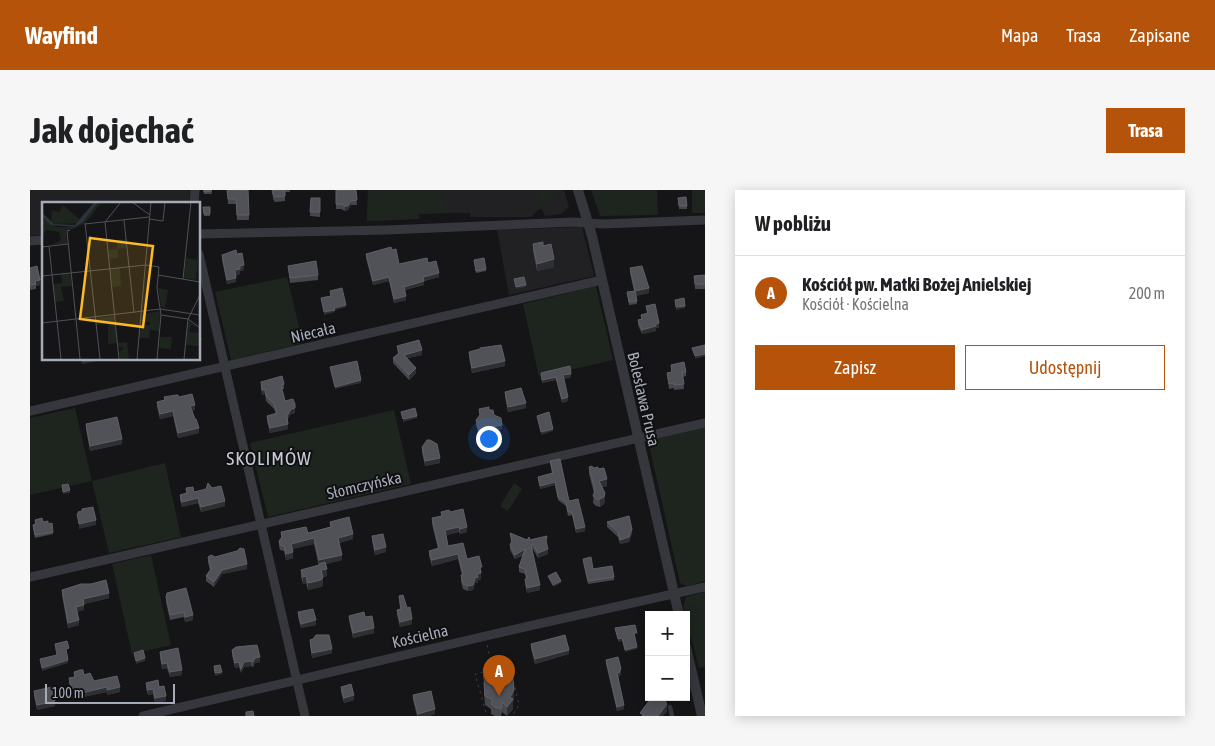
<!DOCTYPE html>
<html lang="pl">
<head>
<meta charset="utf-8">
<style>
	:root { --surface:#fff; --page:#f6f6f6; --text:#202124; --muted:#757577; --line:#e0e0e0; --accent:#b45309 }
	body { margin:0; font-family:"Asap Condensed",sans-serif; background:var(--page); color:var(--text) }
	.controls { position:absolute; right:15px; bottom:15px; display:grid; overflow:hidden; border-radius:0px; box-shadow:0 2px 12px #0003 }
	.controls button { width:45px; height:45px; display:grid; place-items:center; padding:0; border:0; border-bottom:1px solid var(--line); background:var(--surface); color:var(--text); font:25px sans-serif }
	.scale { position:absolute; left:15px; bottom:12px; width:130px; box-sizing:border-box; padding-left:5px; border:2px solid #a6abb8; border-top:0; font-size:14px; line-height:18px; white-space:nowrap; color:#a6abb8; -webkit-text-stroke:4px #101012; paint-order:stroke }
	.you { position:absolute; left:458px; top:248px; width:18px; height:18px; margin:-12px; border:4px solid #fff; border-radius:50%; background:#1a73e8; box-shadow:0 0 0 8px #1a73e833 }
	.badge { display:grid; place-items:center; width:32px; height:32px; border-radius:50%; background:var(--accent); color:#fff; font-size:16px; font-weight:700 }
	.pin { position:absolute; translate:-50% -41px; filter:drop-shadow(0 1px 2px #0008) }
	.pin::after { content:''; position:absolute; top:26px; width:18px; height:15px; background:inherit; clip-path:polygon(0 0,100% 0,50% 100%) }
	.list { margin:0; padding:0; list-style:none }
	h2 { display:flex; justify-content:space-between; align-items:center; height:65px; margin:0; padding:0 20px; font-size:21px }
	h2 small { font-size:16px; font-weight:400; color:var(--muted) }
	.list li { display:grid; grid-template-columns:32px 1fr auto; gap:15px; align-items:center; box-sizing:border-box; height:75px; padding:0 20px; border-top:1px solid var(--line) }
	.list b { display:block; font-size:19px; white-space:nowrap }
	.list p { margin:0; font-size:16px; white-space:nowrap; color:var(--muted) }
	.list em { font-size:16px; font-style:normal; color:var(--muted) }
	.actions { display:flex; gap:10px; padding:15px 20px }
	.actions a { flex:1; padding:11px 0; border:1px solid var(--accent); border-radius:0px; text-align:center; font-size:18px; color:var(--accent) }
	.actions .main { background:var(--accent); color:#fff }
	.map { position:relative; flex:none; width:675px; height:526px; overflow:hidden; border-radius:0px }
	header { display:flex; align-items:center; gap:30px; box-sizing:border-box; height:70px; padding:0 25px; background:var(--accent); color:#fff }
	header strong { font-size:24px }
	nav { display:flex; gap:28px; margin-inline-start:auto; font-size:18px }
	.intro { display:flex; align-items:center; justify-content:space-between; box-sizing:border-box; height:120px; padding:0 30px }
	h1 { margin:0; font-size:35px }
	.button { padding:12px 22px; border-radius:0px; background:var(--accent); color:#fff; font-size:18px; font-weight:700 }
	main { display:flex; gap:30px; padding:0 30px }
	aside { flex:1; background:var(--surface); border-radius:0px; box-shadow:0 2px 12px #0003 }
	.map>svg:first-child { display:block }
</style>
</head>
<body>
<header>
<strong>Wayfind</strong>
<nav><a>Mapa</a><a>Trasa</a><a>Zapisane</a></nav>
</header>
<div class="intro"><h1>Jak dojechać</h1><a class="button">Trasa</a></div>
<main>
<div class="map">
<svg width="675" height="526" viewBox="0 0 675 526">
	<rect width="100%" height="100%" fill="#151517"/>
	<g fill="#212124">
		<polygon points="0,0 160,0 159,14 14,14 14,45 0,46"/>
		<polygon points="338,0 534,0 539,17 531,24 515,26 512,19 506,21 502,27 440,27 440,23 419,23 389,24 389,29 337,31"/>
		<polygon points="552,37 564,86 479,105 467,40"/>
	</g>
	<g fill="#1d251e">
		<polygon points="338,0 405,0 413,9 419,23 389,24 389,29 337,31"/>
		<polygon points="506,0 526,0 527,5 518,14 512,14"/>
		<polygon points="561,0 627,0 628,25 570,26"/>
		<rect x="662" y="0" width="13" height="23"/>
		<polygon points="257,87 273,153 201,170 185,102"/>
		<polygon points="566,96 583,170 509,187 493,114"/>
		<polygon points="45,218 62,291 135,273 151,347 79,363 62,291 0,305 0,228"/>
		<polygon points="364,220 381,294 238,327 220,253"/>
		<polygon points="675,237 675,391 657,396 650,393 618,250"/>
		<polygon points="484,293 492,299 478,321 470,316"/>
		<polygon points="121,365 141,455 102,464 82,374"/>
		<polygon points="675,402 675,477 669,478 653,417 656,407"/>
	</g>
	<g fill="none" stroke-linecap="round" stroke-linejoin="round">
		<g stroke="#3c3e44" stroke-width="1" stroke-dasharray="2.5 4" stroke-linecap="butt">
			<polyline points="656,432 660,447"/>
			<polyline points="457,455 463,480"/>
			<polyline points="476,477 480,476 489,515 482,526"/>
			<polyline points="453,482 445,484 457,526"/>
		</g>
		<polyline stroke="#36373c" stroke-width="4.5" points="640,517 642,526"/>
		<g stroke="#36373c" stroke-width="9">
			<polyline points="164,14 165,0"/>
			<polyline points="169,44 357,40 543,32 573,34 675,30"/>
			<polyline points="0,51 14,50"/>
			<polyline points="169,64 275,526"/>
			<polyline points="0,221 572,90"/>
			<polyline points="0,387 675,233"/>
			<polyline points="113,526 499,436 675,397"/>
		</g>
		<g stroke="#36373c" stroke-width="10">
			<polyline points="548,0 562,46 649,425"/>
			<polyline points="656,457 672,526"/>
		</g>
	</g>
	<g fill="#46474c">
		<polygon points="173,0 181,0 182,4 174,4"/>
		<polygon points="197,0 218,0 219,30 207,30 206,14 198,14"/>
		<polygon points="242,0 260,0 260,2 255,2 255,11 245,12 243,9"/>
		<polygon points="306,0 326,0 327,15 321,15 318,20 315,21 311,19 306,19"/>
		<polygon points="656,7 657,19 649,19 648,8"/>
		<polygon points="281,8 290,8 290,27 280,26"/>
		<polygon points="173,17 180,17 180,26 174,26"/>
		<polygon points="503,54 513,56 524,77 507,81 503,61"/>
		<polygon points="362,60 369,74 398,73 409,87 394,91 394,95 375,100 376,110 364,113 359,91 343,95 336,68 336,64"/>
		<polygon points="207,64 214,80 210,81 210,84 206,85 206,92 197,94 192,70 192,65"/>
		<polygon points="444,70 456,79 456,81 446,83"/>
		<polygon points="258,76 288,85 288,90 260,93"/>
		<polygon points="0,78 10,95 6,96 6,99 0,100"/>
		<polygon points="600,78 619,103 606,106 607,114 599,115 597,102 604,101 600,83"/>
		<polygon points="675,85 675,99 665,99 664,86"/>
		<polygon points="616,116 629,138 626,138 626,141 612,144 608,135 608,130 611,129 611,125 617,123"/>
		<polygon points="367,156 392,165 377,168 386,183 379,190 363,173 363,168 368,164"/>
		<polygon points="439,162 475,176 442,183 439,167"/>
		<polygon points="641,175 656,182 656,186 653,187 654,199 644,200 644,198 639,199 637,183 641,182"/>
		<polygon points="511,183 541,187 534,189 538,211 532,213 526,190 512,193"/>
		<polygon points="231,192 254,194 254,199 252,199 255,211 265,214 265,223 261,224 257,229 258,239 240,243 237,231 237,226 246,224 244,219 236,211 235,204 232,205 231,197"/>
		<polygon points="475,202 496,218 478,222 475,207"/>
		<polygon points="134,207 149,207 165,220 162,221 169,243 148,248 143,226 130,229 127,217 127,212 134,210"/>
		<polygon points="449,219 459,220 464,225 472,239 462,242 459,245 459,250 451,252 446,235 446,230 450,226"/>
		<polygon points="56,234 92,254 60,261 56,239"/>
		<polygon points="392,257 410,273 395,276 392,262"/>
		<polygon points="520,271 539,311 555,341 546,343 542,325 538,326 536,316 528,310 525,295 510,299 508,287 522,284"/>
		<polygon points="559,277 568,279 577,296 572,297 575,310 574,314 570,317 566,316 563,313 564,303 559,284"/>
		<polygon points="156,298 164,302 195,316 171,322 168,313 152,317 150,310 150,305 156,303"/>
		<polygon points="411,322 420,322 437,342 430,344 429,342 416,345 418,356 437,369 452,382 451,382 451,389 448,390 448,393 445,393 443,400 438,401 433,399 431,391 431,385 432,385 428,369 402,376 399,366 399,361 408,359 402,334 402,328 411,326"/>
		<polygon points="5,330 18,334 23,342 23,344 5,348 3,337 3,335 5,334"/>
		<polygon points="300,332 323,349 309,353 312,370 296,374 297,386 292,387 293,395 291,397 278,400 276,393 273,394 271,387 271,380 289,376 284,354 262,359 263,368 256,370 254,361 250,360 249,356 249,351 251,348 251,342 278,343 300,337"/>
		<polygon points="577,332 602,343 599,352 590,354 588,347 577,337"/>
		<polygon points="480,343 497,350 517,351 516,354 518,364 508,368 503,359 502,359 510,400 497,403 495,394 495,389 496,389 495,384 489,382 489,377 494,365 485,369 480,360 480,355 481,353"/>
		<polygon points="342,346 356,362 345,365 342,351"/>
		<polygon points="178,367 185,367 217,379 192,384 184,397 176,391 176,386 180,381 178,372"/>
		<polygon points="553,369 563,379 584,387 584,390 558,394 553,372"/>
		<polygon points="32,400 79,408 54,414 54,420 47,421 49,435 38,438 32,405"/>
		<polygon points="369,406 382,434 370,437 367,425 367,420 370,419"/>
		<polygon points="136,407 163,430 155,432 154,427 140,430 136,412"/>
		<polygon points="268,422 286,435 271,438 268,427"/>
		<polygon points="319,426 335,427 344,443 323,448 319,430"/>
		<polygon points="280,450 302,463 282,468 280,455"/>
		<polygon points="501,454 539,464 505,474 501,459"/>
		<polygon points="202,460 230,472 225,473 223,477 221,476 214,477 211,483 209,477 205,478 202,465"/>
		<polygon points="130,462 152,485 140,487 137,478 132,479 130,467"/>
		<polygon points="576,470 591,483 590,486 588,487 594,519 587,521 576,474"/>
		<polygon points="453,479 477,484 484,510 483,512 483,519 477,526 472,522 471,526 465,526 461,524 461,519 455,515 454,503 454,492 453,488"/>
		<polygon points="44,482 54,485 64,491 90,502 77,505 77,502 43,509 39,493 39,488 44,487"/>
		<polygon points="116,493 129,497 136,511 125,513 123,504 118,505 116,498"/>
		<polygon points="311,497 324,510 314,513 311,502"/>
		<polygon points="4,501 25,516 7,520 4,506"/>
		<polygon points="383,505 405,524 399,526 387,526 383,510"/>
	</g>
	<g fill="#2e2f32">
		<polygon points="321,11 321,15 318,20 315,21 315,16"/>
		<polygon points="524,69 524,77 507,81 507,74"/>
		<polygon points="214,75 214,80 210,81 210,84 205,85 205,80 210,76"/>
		<polygon points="409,83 409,87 393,91 393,87"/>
		<polygon points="359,87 359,91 343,95 343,91"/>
		<polygon points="206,88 206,92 197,94 197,90"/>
		<polygon points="10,90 10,95 6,96 5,91"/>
		<polygon points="394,91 394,95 374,100 374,97"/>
		<polygon points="496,95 496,97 486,99 486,97"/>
		<polygon points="619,98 619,103 605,106 605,101"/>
		<polygon points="376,106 376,110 364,113 364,109"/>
		<polygon points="316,115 316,117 305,120 305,122 294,125 294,122 304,118"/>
		<polygon points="655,116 655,118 646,120 646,117"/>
		<polygon points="629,133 629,138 626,138 626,141 612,144 612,140"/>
		<polygon points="169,150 171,150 171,154 169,155"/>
		<polygon points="392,160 392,165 374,169 374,165"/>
		<polygon points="675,164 675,166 665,169 665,166"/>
		<polygon points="52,169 76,169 52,174"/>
		<polygon points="475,171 475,176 442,183 442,178"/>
		<polygon points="386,178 386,183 379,190 379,185"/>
		<polygon points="541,184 541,187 533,189 533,185"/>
		<polygon points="526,187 526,190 512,193 512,190"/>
		<polygon points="331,190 331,193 305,199 305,197"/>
		<polygon points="232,200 235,200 235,204 232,205"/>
		<polygon points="538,207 538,211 532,213 532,209"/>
		<polygon points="496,213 496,218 478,222 478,217"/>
		<polygon points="165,215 165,220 160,221 160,216"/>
		<polygon points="265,218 265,223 261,224 257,230 257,226 261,219"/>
		<polygon points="143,221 143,226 130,229 130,224"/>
		<polygon points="387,226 387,228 373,232 373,229"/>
		<polygon points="258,234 258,239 240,243 240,238"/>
		<polygon points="472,235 472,239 462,242 459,245 459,250 451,252 451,247 458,242 462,237"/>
		<polygon points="169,238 169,243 148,248 148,243"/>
		<polygon points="523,239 523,241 511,245 511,242"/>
		<polygon points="92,249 92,254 60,261 60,256"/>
		<polygon points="410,268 410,273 395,276 395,271"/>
		<polygon points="577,289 577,296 569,298 569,291"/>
		<polygon points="525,292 525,295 510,299 510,296"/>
		<polygon points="40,300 40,303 33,304 33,302"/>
		<polygon points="575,303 575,310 574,314 570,317 570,309"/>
		<polygon points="168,308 168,313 152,317 152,312"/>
		<polygon points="195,311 195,316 171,322 171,317"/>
		<polygon points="66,330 66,335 49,339 49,334"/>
		<polygon points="429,337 429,342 415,346 415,340"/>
		<polygon points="437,337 437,342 430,344 430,339"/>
		<polygon points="555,337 555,341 546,343 546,339"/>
		<polygon points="602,339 602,343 599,352 590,354 590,350"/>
		<polygon points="323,344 323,349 308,353 308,348"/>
		<polygon points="284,348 284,354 261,359 261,354"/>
		<polygon points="356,357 356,362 345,365 345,360"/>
		<polygon points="495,359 495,363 485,369 485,365"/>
		<polygon points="518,359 518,364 508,368 508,363"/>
		<polygon points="263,362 263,368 256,370 256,364"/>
		<polygon points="428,364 428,369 402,376 402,370"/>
		<polygon points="312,365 312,370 289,376 289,370"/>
		<polygon points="217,374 217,379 192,384 184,397 184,392 192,380"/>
		<polygon points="297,379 297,386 291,387 291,380"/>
		<polygon points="451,383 451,389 448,390 448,393 445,393 443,400 438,401 438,396 447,384"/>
		<polygon points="276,386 276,393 273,394 273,387"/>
		<polygon points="293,388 293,395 291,397 278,400 278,393"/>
		<polygon points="531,391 531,393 523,397 523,395"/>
		<polygon points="510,395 510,400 497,403 497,398"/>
		<polygon points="79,403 79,408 53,414 53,409"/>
		<polygon points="54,415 54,420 46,422 46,417"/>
		<polygon points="163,425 163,430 155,432 155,427"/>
		<polygon points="382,429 382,434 370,437 370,432"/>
		<polygon points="49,430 49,435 38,438 38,433"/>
		<polygon points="286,430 286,435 271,438 271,434"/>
		<polygon points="344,438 344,443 323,448 323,443"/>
		<polygon points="592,448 592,451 588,452 588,449"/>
		<polygon points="607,457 607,459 595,462 595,460"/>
		<polygon points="302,459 302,463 282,468 282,463"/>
		<polygon points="539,460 539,464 505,474 505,469"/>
		<polygon points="230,467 230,472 225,473 223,477 223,472 225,468"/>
		<polygon points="115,468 115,471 106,474 106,471"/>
		<polygon points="38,470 38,473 12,481 12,478"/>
		<polygon points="221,471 221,476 214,477 211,483 211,479 214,472"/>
		<polygon points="209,472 209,477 205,478 205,473"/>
		<polygon points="137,473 137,478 132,479 132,474"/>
		<polygon points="590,479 591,479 590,486 587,487 587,483"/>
		<polygon points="152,480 152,485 140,487 140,482"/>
		<polygon points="192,482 192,484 185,486 185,483"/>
		<polygon points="77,497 77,502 43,509 43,505"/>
		<polygon points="90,497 90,502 77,505 77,500"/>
		<polygon points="123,499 123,504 118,505 118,500"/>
		<polygon points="484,500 484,510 483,512 483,519 477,526 477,517 480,507"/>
		<polygon points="324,505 324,510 314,513 314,508"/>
		<polygon points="136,506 136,511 125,513 125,508"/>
		<polygon points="637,508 637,522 633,526 628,526"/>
		<polygon points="25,511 25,516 7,520 7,515"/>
		<polygon points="594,515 594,519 587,521 587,517"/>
		<polygon points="405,519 405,524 399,526 388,526 388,524"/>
	</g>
	<g fill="#515258" stroke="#5e6067">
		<polygon points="174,0 181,0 182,1 174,2"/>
		<polygon points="197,0 218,0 219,25 207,25 206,9 198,9"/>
		<polygon points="242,0 255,0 255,6 245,7 243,4"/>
		<polygon points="306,0 326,0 327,10 321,11 318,16 315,16 311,14 306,14"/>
		<polygon points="656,7 657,16 649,16 648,8"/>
		<polygon points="281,8 290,8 290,22 280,22"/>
		<polygon points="173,17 180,17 180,24 174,24"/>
		<polygon points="513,52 513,56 521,54 524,69 507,74 503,54"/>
		<polygon points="361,57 362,60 366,59 369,74 397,68 398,73 406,71 409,83 393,87 394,91 374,97 376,106 364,109 359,87 343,91 336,64"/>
		<polygon points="206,60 207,64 212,63 214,75 210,76 210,79 205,80 206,88 197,90 192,65"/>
		<polygon points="454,68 456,79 446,81 444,70"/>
		<polygon points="286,71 288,85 260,88 258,76"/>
		<polygon points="7,76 10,90 5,91 6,94 0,95 0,78"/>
		<polygon points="612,76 619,98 605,101 600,78"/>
		<polygon points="675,85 675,94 665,94 664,86"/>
		<polygon points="494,87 496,95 486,97 484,89"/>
		<polygon points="312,98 316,115 304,118 305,120 294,122 291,108 301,106 300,101"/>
		<polygon points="605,101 607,111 599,112 597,102"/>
		<polygon points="654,108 655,116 646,117 645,110"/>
		<polygon points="625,114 629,133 626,134 626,136 612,140 608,130 612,129 611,125 618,123 616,116"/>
		<polygon points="169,139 171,150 169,150"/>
		<polygon points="389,150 392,160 374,165 386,178 379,185 363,168 369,163 367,156"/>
		<polygon points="471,155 475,171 442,178 439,162 450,159 450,158"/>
		<polygon points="675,155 675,164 665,166 662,158"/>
		<polygon points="327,171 331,190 305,197 300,177"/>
		<polygon points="654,172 656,182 652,182 654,194 644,195 644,193 639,194 637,183 642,182 641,175"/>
		<polygon points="540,176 541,184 533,185 538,207 532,209 526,187 512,190 511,183"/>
		<polygon points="252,186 254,194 251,195 255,211 263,209 265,214 265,218 261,219 257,226 258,234 240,238 237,226 247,223 244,214 236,206 235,200 232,200 231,192"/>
		<polygon points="491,198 496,213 478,217 475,202"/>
		<polygon points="162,204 165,215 160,216 165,229 166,229 169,238 148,243 143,221 130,224 127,212 135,210 134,207 146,205 148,205 149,207"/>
		<polygon points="459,217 459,220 463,220 464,225 471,228 472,235 462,237 458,242 459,245 451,247 446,230 450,225 449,219"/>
		<polygon points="385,218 387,226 373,229 371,222"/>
		<polygon points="519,222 523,239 511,242 507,226"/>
		<polygon points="87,227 92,249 60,256 56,234"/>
		<polygon points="397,250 400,250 407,254 410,268 395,271 392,257"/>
		<polygon points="530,269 539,311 548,309 555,337 546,339 542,322 538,322 536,312 528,307 525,292 510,296 508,287 523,283 520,271"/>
		<polygon points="562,276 563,278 568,277 568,279 574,278 577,289 569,291 575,303 574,307 570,309 566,309 563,306 565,300 559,277"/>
		<polygon points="178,293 182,298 191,296 195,311 171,317 168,308 152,312 150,305 157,303 156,298 163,297 164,302 176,299"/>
		<polygon points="38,294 40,300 33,302 32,295"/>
		<polygon points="63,317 66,330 49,334 47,324 48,324 48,322 52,321 52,319"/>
		<polygon points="433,319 437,337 430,339 429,337 415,340 418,356 433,353 437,369 449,366 452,377 450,377 451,383 447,384 448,387 445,388 443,395 438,396 433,394 431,385 433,385 428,364 402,370 399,361 409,358 402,328 412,326 411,322 419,320 420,322"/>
		<polygon points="599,326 602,339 599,347 590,350 588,342 577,332"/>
		<polygon points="319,327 323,344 308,348 312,365 289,370 284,348 261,354 263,362 256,364 254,356 250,355 249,351 252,347 251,342 276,337 278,343 301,337 300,332"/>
		<polygon points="12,328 13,332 18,331 18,334 22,333 23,342 5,345 3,335 6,334 5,330"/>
		<polygon points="480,343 497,350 499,347 500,350 517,346 516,351 518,359 508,363 503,354 501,355 510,395 497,398 495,389 497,389 495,379 489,377 495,359 485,365 480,355 482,351"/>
		<polygon points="353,344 356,357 345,360 342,346"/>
		<polygon points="210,358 214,359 217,374 192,380 184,392 176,386 181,379 178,367 181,365 185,367 207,361"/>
		<polygon points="561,367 563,379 582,376 584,387 558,391 553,369"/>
		<polygon points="295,372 297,379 291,380 293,388 291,390 278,393 276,386 273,387 271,380 289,375 289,374"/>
		<polygon points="526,382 531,391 523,395 518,386"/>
		<polygon points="76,390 79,403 53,409 54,415 46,417 49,430 38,433 32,400 51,394 61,394"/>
		<polygon points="156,398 163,425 155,427 154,422 140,425 136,407 137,403"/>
		<polygon points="373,405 377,418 380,417 382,429 370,432 367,420 371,419 369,406"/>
		<polygon points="283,419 286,430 271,434 268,422"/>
		<polygon points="334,422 335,427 342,426 344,438 323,443 319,426"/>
		<polygon points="605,435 607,443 604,443 607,457 595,460 592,448 588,449 585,438"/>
		<polygon points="286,445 299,445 302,459 282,463 280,450 283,449"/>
		<polygon points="535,445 539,460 505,469 501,454"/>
		<polygon points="37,451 39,458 36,459 38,470 12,478 10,469 27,465 25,454"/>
		<polygon points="227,455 230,467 225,468 223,472 221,471 214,472 211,479 209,472 205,473 202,460 206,457"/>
		<polygon points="148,458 152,480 140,482 137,473 132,474 130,462"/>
		<polygon points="113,460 115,468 106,471 104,463"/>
		<polygon points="588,467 591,479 590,479 590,482 587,483 594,515 587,517 576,470"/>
		<polygon points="190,475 192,482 185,483 184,476"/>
		<polygon points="476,476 477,484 483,488 484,500 480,507 483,509 477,517 472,512 471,519 465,517 461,514 463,510 455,506 454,493 456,489 453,479 469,479 468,477"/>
		<polygon points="50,480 53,480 54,485 60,483 64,491 87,486 90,497 77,500 77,497 43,505 39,488 45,487 44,482"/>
		<polygon points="128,490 129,497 134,496 136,506 125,508 123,499 118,500 116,493"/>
		<polygon points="321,494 324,505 314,508 311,497"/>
		<polygon points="22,497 25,511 7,515 4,501"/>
		<polygon points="401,501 405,519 388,524 383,505"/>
		<polygon points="622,507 636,507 635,512 637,514 628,526 612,526 613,525 610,523"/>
		<polygon points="223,521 224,526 216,526 216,522"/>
	</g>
	<g text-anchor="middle" stroke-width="4" stroke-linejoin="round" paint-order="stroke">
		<g font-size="16" fill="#a6abb8" stroke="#101012">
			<text transform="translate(283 142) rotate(-13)" y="6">Niecała</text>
			<text transform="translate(614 209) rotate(77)" y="6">Bolesława Prusa</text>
			<text transform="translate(334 295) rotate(-13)" y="6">Słomczyńska</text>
			<text transform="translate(390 446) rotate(-13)" y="6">Kościelna</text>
		</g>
		<g font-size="19" letter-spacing="1" fill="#c7cad4" stroke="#101012">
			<text x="239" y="275">SKOLIMÓW</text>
		</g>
	</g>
	<g transform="translate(12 12)">
		<rect width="158" height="158" fill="#151517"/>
		<path d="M52 0H60L43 21 31 27 24 28 25 41 10 43 19 38 17 30 5 28 0 31V14L15 25H32L40 21 12 22 8 20 0 10 9 19 10 8 17 10 21 3 37 17ZM84 37V46L76 47V56L67 57 66 48 75 47V38ZM144 56 156 58 154 78 142 76ZM78 66 79 84 70 85 68 67ZM28 71 30 84 19 85 22 99 13 100 11 82 20 81 19 72ZM116 86 126 88 123 106 119 104ZM118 109 117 129 108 128 107 136H97L99 123H108V120L99 119 100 112ZM72 114 75 141 66 142V122L55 123 54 116ZM146 119 155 125 149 123 147 130 157 131V157V144L144 143ZM118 135H130L129 147 117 146ZM85 140 87 157H78L77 150 82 146 77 145 76 141Z" fill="#1d251e"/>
		<path d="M53 0H56L40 21 32 25 9 23 0 14V11L12 22 33 23Z" fill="#2a343c"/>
		<path fill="none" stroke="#4f5157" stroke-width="1" d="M90 0 108 13M107 17 121 19 123 0M82 18 92 111M43 21 58 157M43 22 107 15M28 28 25 29 38 157M7 44 19 157M0 45 26 42M116 73 158 80M0 74 104 63 117 65 115 86 119 113 115 157M141 77 149 0M119 113 146 117 158 126M0 121 118 107 158 113M77 157 63 20 79 0M95 157 109 0M142 157 146 117 158 93"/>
		<path fill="#fdba27" fill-opacity="0.15" stroke="#fdba27" stroke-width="2.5" d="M48 36 111 44 101 125 38 117Z"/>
		<rect width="158" height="158" fill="none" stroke="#a6abb8" stroke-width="2.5"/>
	</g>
</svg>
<div class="controls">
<button>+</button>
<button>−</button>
</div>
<div class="scale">100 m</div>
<div class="you"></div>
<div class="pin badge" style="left:469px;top:506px">A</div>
</div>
<aside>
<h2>W pobliżu<small></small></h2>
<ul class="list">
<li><span class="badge">A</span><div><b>Kościół pw. Matki Bożej Anielskiej</b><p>Kościół · Kościelna</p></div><em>200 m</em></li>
</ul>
<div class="actions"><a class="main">Zapisz</a><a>Udostępnij</a></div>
</aside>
</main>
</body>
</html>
